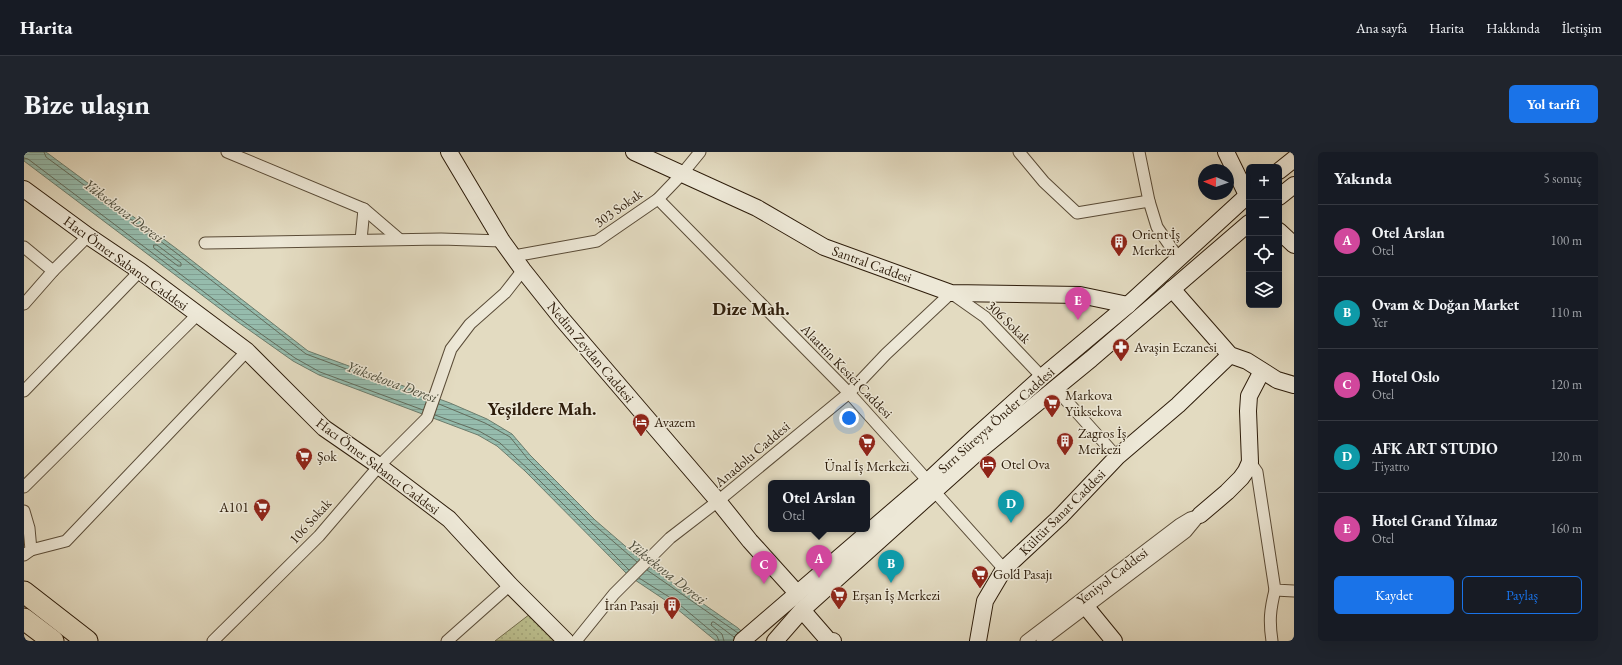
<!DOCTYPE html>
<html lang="tr">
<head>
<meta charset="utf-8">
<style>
	:root { --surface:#171b24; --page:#20242c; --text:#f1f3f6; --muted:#9ea1a6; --line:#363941; --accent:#1a73e8 }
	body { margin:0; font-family:"EB Garamond",serif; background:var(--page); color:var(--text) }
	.controls { position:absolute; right:12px; top:12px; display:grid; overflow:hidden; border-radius:6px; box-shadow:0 4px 16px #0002 }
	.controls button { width:36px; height:36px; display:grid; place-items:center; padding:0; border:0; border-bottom:1px solid var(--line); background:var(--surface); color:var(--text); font:20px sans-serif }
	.compass { position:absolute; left:1174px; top:12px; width:36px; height:36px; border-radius:50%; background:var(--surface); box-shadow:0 4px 16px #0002; rotate:272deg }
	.you { position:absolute; left:825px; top:266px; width:14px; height:14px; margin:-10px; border:3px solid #fff; border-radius:50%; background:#1a73e8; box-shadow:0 0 0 6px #1a73e833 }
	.badge { display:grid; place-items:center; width:26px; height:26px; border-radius:50%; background:var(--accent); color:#fff; font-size:13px; font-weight:700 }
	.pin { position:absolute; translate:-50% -33px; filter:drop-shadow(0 1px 2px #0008) }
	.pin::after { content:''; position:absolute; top:21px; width:14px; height:12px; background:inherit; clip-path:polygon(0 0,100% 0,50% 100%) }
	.popup { position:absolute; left:744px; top:328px; width:102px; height:52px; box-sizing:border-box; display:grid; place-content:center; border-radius:6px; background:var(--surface); filter:drop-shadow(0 1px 3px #0005); font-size:13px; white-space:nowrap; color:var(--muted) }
	.popup b { font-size:15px; color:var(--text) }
	.popup::after { content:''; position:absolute; left:50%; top:100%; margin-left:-8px; border:8px solid transparent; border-top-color:var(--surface) }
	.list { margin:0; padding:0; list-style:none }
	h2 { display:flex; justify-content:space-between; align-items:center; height:52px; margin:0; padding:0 16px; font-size:17px }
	h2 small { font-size:13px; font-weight:400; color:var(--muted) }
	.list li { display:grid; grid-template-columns:26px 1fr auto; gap:12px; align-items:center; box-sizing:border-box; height:72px; padding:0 16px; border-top:1px solid var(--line) }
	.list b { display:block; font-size:15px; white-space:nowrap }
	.list p { margin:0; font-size:13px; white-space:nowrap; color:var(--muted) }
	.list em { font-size:13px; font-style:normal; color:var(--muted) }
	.actions { display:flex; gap:8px; padding:12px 16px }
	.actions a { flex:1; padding:9px 0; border:1px solid var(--accent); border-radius:6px; text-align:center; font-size:14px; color:var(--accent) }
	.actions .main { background:var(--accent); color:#fff }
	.icon { flex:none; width:22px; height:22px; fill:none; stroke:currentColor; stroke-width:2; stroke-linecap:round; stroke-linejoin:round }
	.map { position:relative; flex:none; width:1270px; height:489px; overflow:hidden; border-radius:6px }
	header { display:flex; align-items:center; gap:24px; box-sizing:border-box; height:56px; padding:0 20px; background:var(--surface); border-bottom:1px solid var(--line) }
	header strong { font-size:19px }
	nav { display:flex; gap:22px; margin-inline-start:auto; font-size:14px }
	.intro { display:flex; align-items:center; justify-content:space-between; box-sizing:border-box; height:96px; padding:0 24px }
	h1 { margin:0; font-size:28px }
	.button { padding:10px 18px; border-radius:6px; background:var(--accent); color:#fff; font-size:14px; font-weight:700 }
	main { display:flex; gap:24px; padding:0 24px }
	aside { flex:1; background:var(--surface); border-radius:6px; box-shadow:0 4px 16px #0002 }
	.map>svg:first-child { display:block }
</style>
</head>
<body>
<header>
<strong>Harita</strong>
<nav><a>Ana sayfa</a><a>Harita</a><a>Hakkında</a><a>İletişim</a></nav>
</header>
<div class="intro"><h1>Bize ulaşın</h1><a class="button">Yol tarifi</a></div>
<main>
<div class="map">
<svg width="1270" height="489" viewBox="0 0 1270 489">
	<defs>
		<pattern id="park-dots" width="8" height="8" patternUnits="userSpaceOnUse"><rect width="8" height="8" fill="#bbbe8d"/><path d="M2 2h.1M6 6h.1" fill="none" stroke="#a1a378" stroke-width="1.8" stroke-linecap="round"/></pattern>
		<pattern id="water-rules" width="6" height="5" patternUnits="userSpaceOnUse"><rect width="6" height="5" fill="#96bcad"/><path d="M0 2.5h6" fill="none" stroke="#82a194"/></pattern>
	</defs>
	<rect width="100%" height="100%" fill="#e3dbc1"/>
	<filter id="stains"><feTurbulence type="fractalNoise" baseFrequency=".005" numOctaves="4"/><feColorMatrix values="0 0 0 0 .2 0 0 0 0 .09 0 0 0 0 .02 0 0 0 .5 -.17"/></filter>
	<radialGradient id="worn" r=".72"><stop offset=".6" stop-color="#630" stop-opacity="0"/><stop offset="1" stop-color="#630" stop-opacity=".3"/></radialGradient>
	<polygon fill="url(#park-dots)" stroke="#746d4c" points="506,462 533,489 471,489"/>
	<polygon fill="url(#water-rules)" stroke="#6c7c6c" points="0,0 22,0 153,97 284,199 426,251 463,267 488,282 506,303 571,368 622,412 714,476 728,489 692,489 647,452 605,424 501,319 473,294 454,283 295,223 269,209 211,168 0,9"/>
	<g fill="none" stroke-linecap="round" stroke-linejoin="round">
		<g stroke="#626c5c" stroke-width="1">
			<polyline points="20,0 22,5 151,100 282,202 403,247"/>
			<polyline points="0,6 4,7 213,165 271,206 296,220 399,258"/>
			<polygon points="130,93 133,93 157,111 157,114 154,114 130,96"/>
			<polyline points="415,252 461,271 486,285 503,306 568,371 613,410"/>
			<polyline points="411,263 455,279 476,291 504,317 605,418"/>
			<polyline points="623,418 714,481"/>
			<polyline points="615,426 650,448 693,484 695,489"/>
			<polyline points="700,489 698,482 687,473 688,470 690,470 710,485"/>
		</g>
		<g stroke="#5a4c38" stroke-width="13">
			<g id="street">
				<polyline points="203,0 340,57 375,87"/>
				<polyline points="995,0 1020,30 1053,61 1125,49"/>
				<polyline points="1115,0 1125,49 1133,75 1155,107"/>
				<polyline points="634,47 825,241 904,329"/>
				<polyline points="337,88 340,57"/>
				<polyline points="181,91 417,87 478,89"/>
				<polyline points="0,95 29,119"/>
				<polyline points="490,104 573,89 634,47 658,22 676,0"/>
				<polyline points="0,152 29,119 64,84"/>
				<polyline points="1031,236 1093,305"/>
				<polyline points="0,239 116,119"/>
				<polyline points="1226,310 1233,320 1251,438 1270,439"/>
				<polyline points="0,335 174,162"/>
				<polyline points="911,340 980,417"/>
				<polyline points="0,359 5,376 7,398 0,403"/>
				<polyline points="7,398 42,389 223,199"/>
				<polyline points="189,489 295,384 355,314 403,266 427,197 446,172 481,141 499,118"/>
				<polyline points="423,489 486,433"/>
				<polyline points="552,489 590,442 646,386 694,349 825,241 862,202 927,141 961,165 1018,225"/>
				<polyline points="1002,489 1156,372 1166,366 1176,363"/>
				<polyline points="1018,489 1162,380 1176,363"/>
				<path d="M1248 489C1245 469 1246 458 1251 438"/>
			</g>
		</g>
		<g stroke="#2d1c0a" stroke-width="18">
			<g id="secondary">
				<polyline points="425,0 478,89 499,118 538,167 694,349 726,389 773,441"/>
				<polyline points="610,0 733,56 800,95 927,141 1056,143 1104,153"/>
				<polyline points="1202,0 1225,47"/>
				<polyline points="1255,19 1270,7"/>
				<polyline points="0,37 64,84 116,119 223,199 300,276 355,314 425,367 486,433 542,489"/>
				<polyline points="1255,45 1270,33"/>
				<polyline points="1255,79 1270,93"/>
				<polyline points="1148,137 1206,203 1223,209 1253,228 1270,233"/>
				<polyline points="1176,363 1203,340 1217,326 1222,319 1226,310 1224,259 1225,244 1238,219"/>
				<polyline points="1063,456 1090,489"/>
				<polyline points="778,458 805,489 809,489"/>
				<polyline points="718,489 904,329 950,286 1018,225 1104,153 1225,42"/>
				<polyline points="751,489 778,458 956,298 1067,207 1225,71"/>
				<polyline points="954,489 961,449 980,417 1036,365 1093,305 1154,253 1206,203"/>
			</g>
		</g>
		<g stroke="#2d1c0a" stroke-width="23">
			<g id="highway">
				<polyline points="0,440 63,489"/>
				<polyline points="0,467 29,489"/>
			</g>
		</g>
		<use href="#street" stroke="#ede8d7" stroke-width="11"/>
		<use href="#secondary" stroke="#ede8d7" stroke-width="16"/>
		<use href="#highway" stroke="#e3dbc1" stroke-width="21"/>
	</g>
	<defs>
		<g id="building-pin" transform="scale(0.9)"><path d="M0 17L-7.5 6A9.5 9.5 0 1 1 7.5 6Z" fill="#8f2418" stroke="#ede8d7"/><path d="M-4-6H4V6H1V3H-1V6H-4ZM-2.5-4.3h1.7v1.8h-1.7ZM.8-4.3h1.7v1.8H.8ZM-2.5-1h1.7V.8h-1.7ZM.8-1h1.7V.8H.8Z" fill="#fff"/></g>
		<g id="pharmacy-pin" transform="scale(0.9)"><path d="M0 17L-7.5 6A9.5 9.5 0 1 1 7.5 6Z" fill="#8f2418" stroke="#ede8d7"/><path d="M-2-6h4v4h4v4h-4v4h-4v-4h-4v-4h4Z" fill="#fff"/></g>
		<g id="supermarket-pin" transform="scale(0.9)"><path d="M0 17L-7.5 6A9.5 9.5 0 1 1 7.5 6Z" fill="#8f2418" stroke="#ede8d7"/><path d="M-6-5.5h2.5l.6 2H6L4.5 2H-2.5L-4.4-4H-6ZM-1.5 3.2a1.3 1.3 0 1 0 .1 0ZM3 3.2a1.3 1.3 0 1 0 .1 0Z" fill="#fff"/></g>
		<g id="hotel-pin" transform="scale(0.9)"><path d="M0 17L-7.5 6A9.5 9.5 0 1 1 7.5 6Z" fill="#8f2418" stroke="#ede8d7"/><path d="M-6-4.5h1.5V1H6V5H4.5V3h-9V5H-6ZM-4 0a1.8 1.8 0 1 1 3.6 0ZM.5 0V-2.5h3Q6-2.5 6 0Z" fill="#fff"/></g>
	</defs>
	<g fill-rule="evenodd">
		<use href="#building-pin" x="1095" y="90"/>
		<use href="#pharmacy-pin" x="1097" y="195"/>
		<use href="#supermarket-pin" x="1028" y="251"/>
		<use href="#hotel-pin" x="617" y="270"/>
		<use href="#building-pin" x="1041" y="289"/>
		<use href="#supermarket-pin" x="843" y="290"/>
		<use href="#supermarket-pin" x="280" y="304"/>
		<use href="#hotel-pin" x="964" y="312"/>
		<use href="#supermarket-pin" x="238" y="355"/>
		<use href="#supermarket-pin" x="956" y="422"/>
		<use href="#supermarket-pin" x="815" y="443"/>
		<use href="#building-pin" x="648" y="453"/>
	</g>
	<g text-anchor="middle" stroke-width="3" stroke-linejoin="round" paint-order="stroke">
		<g font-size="14" fill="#2d1c0a" stroke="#ede8d7">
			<text transform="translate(594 56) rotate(-35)" y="5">303 Sokak</text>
			<text transform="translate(102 111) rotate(36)" y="5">Hacı Ömer Sabancı Caddesi</text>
			<text transform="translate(848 112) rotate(20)" y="5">Santral Caddesi</text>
			<text transform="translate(985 170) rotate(44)" y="5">306 Sokak</text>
			<text transform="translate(567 200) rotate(50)" y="5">Nedim Zeydan Caddesi</text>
			<text transform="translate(823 219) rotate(46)" y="5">Alaattin Kesici Caddesi</text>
			<text transform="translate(972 268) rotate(-42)" y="5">Sırrı Süreyya Önder Caddesi</text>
			<text transform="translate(728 302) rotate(-40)" y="5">Anadolu Caddesi</text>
			<text transform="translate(354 314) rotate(37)" y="5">Hacı Ömer Sabancı Caddesi</text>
			<text transform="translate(1038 360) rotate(-45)" y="5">Kültür Sanat Caddesi</text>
			<text transform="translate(286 369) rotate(-48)" y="5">106 Sokak</text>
			<text transform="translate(1088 424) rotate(-37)" y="5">Yeniyol Caddesi</text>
		</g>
		<g font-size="14" fill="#2d1c0a" stroke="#ede8d7" text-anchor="start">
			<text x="1108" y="87">Orient İş<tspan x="1108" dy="16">Merkezi</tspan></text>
			<text x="1110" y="200">Avaşin Eczanesi</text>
			<text x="1041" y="248">Markova<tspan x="1041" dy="16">Yüksekova</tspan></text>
			<text x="630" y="275">Avazem</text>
			<text x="1054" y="286">Zagros İş<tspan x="1054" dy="16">Merkezi</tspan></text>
			<text x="293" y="309">Şok</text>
			<text x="977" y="317">Otel Ova</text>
			<text x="843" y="319" text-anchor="middle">Ünal İş Merkezi</text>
			<text x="225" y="360" text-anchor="end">A101</text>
			<text x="969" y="427">Gold Pasajı</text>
			<text x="828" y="448">Erşan İş Merkezi</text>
			<text x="635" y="458" text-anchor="end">İran Pasajı</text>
		</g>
		<g font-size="15" font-style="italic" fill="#4c4c3b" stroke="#ede8d7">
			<text transform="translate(100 59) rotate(37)" y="5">Yüksekova Deresi</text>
			<text transform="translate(368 230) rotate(20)" y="5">Yüksekova Deresi</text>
			<text transform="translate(643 420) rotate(38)" y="5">Yüksekova Deresi</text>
		</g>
		<g font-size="18" font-weight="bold" fill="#2d1c0a" stroke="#ede8d7">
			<text x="727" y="163">Dize Mah.</text>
			<text x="518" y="263">Yeşildere Mah.</text>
		</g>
	</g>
	<rect width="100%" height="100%" filter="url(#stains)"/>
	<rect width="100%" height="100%" fill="url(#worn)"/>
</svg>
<div class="controls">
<button>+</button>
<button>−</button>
<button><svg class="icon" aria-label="locate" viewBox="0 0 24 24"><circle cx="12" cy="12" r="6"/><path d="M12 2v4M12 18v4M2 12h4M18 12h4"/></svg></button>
<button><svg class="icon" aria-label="layers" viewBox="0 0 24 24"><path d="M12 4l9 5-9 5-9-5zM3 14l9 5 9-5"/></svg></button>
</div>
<svg class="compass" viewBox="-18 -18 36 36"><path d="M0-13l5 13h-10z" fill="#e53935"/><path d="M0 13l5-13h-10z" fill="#9ea1a6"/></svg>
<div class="you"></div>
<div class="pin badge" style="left:795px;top:426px;background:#d1479c">A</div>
<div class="popup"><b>Otel Arslan</b>Otel</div>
<div class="pin badge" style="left:867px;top:431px;background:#0f9aa8">B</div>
<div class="pin badge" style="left:740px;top:432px;background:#d1479c">C</div>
<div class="pin badge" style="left:987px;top:371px;background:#0f9aa8">D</div>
<div class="pin badge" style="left:1054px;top:168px;background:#d1479c">E</div>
</div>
<aside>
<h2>Yakında<small>5 sonuç</small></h2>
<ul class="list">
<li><span class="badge" style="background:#d1479c">A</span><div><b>Otel Arslan</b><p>Otel</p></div><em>100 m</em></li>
<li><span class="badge" style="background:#0f9aa8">B</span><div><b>Ovam &amp; Doğan Market</b><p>Yer</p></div><em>110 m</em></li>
<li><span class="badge" style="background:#d1479c">C</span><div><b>Hotel Oslo</b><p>Otel</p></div><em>120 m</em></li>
<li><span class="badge" style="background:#0f9aa8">D</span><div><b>AFK ART STUDIO</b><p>Tiyatro</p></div><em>120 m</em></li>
<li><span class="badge" style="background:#d1479c">E</span><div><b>Hotel Grand Yılmaz</b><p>Otel</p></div><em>160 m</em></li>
</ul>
<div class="actions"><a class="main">Kaydet</a><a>Paylaş</a></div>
</aside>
</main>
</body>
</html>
